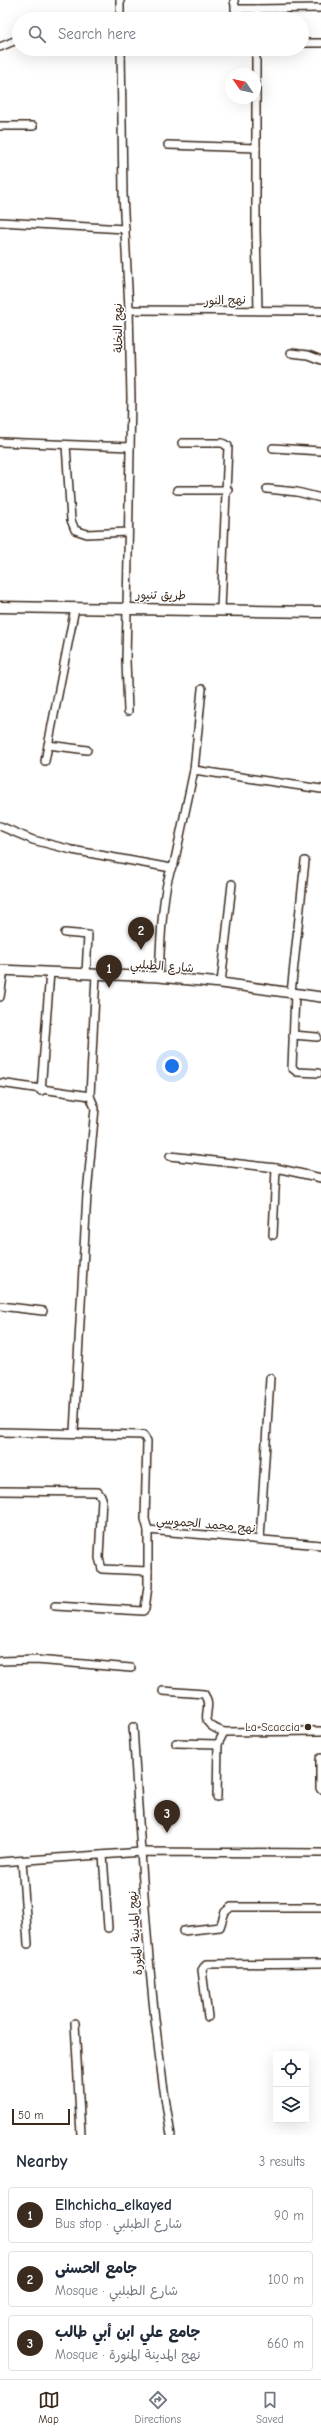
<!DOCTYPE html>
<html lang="en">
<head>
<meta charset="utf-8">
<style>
	:root { --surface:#fff; --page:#f2f2f3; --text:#1f2937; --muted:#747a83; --line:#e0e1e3; --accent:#3b2a1e }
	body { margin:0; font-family:"Comic Neue","Playpen Sans Arabic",sans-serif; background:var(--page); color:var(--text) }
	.controls { position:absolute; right:12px; bottom:12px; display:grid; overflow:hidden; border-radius:4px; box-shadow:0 4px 16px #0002 }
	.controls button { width:36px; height:36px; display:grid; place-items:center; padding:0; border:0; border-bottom:1px solid var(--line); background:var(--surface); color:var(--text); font:20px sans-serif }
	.compass { position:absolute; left:225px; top:68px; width:36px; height:36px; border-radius:50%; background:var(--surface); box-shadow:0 4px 16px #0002; rotate:304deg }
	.scale { position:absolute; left:12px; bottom:10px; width:58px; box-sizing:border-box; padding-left:4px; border:2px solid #3b2a1e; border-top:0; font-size:11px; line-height:14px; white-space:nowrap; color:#3b2a1e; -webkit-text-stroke:3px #fff; paint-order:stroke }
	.you { position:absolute; left:172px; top:1066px; width:14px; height:14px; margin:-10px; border:3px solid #fff; border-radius:50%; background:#1a73e8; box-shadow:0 0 0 6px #1a73e833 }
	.badge { display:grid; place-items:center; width:26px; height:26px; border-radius:50%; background:var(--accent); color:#fff; font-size:13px; font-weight:700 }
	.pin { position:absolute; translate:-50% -33px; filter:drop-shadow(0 1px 2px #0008) }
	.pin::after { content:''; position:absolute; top:21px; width:14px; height:12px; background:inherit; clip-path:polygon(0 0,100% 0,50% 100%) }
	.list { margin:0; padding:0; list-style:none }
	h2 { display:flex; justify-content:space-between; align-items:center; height:52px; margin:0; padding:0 16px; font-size:17px }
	h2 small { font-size:13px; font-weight:400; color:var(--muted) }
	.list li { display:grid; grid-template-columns:26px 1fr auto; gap:12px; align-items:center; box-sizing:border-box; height:56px; margin:0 8px 8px; padding:0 8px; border:1px solid var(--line); border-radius:4px }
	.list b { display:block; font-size:15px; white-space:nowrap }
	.list p { margin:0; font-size:13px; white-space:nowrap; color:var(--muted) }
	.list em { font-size:13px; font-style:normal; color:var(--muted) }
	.icon { flex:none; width:22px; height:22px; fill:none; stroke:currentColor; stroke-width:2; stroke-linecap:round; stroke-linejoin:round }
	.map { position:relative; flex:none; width:321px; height:2135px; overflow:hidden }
	.search { position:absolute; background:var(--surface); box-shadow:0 4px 16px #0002; left:12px; right:12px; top:12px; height:44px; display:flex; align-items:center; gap:10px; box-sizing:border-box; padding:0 14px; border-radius:22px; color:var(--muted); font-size:15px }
	.sheet { height:244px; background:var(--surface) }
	nav { display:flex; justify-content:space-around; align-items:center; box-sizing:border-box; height:56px; border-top:1px solid var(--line); background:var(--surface); font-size:11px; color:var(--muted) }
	nav a { display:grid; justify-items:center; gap:2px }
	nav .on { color:var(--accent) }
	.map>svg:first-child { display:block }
</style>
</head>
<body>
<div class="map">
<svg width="321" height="2135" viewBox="0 0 321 2135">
	<rect width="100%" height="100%" fill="#fff"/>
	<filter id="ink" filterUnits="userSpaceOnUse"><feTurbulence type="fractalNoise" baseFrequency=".025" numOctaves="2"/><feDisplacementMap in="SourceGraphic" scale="8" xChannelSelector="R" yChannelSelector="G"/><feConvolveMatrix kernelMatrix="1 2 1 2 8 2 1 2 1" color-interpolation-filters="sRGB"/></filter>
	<g filter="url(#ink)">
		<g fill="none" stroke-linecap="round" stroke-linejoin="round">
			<g stroke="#3b2a1e" stroke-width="10">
				<g id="minor">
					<polyline points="120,0 120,19"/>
					<polyline points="234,0 237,19"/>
					<polyline points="235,9 257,9"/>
					<polyline points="257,19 257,9 321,8"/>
					<polyline points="302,43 321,43"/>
					<polyline points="0,47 19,39"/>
					<polyline points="121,49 123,194 129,308 131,398 126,661 128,711"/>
					<polyline points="256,49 256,230 258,310"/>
					<polyline points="0,126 33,126"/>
					<polyline points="168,145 256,148"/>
					<polyline points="0,222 125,229"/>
					<polyline points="129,310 321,311"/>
					<polyline points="291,353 308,355 321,360"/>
					<polyline points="0,442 130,447"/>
					<polyline points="182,443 222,443 228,446 221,609"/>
					<polyline points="66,445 71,520 75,530 87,534 128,532"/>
					<polyline points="273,448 321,451"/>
					<polyline points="267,489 297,492 321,498"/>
					<polyline points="177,490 228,490"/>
					<polyline points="48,745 87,750"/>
					<polyline points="45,761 75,608"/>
					<polyline points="194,770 321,789"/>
					<polyline points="0,826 33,840 72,850 171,868"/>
					<polyline points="65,933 88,935 86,974"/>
					<path d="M159 977C160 954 162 879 174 864L194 770 202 689"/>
					<polyline points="221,983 232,884"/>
					<polyline points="291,993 305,861"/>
					<polyline points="295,994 292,1068 297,1072 318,1073"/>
					<polyline points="0,997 4,970"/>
					<polyline points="293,1035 317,1037"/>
					<polyline points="0,1083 90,1096"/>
					<polyline points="41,1091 50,972"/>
					<polyline points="170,1156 276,1168 321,1178"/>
					<polyline points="273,1235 276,1168"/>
					<polyline points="0,1306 43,1311"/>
					<polyline points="0,1432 143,1435 147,1441 145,1519 148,1530"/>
					<polyline points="74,1432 87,1194 95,1108 90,1096 96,974"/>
					<polyline points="0,1491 98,1492 102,1498 99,1558 102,1569 148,1571"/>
					<polyline points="260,1539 270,1378"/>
					<polyline points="55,1606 143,1611 145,1609 148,1586 148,1530 321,1545"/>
					<polyline points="0,1661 36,1660 131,1668"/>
					<path d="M163 1691 204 1694C216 1711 192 1721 224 1732"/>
					<path d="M133 1727C142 1864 148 2000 171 2135"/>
					<polyline points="176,1743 218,1744"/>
					<polyline points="217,1797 218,1744 224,1732 321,1731"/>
					<polyline points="103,1855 108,1928"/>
					<polyline points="22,1861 28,1944"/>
					<polyline points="0,1862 142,1852 321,1853"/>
					<polyline points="183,1931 220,1927 225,1912 231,1907 321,1907"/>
					<polyline points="208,2017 202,1970 206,1964 321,1963"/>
					<polyline points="75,2023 81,2135"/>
				</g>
			</g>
			<g stroke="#3b2a1e" stroke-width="12">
				<g id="tertiary">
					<polyline points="0,970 159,977 221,983 321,997"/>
					<polyline points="321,1759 321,1788"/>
				</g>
			</g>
			<g stroke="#3b2a1e" stroke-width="13">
				<polyline id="secondary" points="0,607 321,612"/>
			</g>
			<use href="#minor" stroke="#fff" stroke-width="7"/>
			<use href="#tertiary" stroke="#fff" stroke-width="9"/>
			<use href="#secondary" stroke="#fff" stroke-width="10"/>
		</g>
	</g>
	<circle fill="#3b2a1e" stroke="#fff" stroke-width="1.5" cx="308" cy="1727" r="4"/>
	<g text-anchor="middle" stroke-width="3" stroke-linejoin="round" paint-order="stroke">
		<g font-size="12" fill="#3b2a1e" stroke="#fff">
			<text transform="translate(225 300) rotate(-2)" y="4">نهج النور</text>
			<text transform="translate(118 328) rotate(-91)" y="4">نهج النخلة</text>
			<text transform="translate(161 595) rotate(1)" y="4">طريق تنيور</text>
			<text transform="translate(162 966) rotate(4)" y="4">شارع الطبلبي</text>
			<text transform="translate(206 1524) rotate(5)" y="4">نهج محمد الجموسي</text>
			<text transform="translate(135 1933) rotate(-94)" y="4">نهج المدينة المنورة</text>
		</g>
		<g font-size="12" fill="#3b2a1e" stroke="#fff" text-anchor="end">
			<text x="300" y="1731">La Scaccia</text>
		</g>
	</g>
</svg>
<div class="controls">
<button><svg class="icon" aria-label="locate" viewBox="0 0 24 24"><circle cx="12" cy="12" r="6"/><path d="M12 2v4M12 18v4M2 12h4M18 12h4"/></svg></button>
<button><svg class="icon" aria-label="layers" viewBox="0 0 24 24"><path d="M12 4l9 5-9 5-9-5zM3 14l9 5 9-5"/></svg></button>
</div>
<svg class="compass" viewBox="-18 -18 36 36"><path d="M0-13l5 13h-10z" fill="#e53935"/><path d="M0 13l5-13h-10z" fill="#747a83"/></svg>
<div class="scale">50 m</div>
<div class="you"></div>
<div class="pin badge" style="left:109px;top:988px">1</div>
<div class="pin badge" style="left:141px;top:950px">2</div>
<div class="pin badge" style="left:167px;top:1833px">3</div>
<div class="search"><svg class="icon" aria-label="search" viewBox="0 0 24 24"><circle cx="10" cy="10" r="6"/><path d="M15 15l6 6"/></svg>Search here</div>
</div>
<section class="sheet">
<h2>Nearby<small>3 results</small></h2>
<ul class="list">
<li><span class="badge">1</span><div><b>Elhchicha_elkayed</b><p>Bus stop · شارع الطبلبي</p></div><em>90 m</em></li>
<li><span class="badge">2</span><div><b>جامع الحسنى</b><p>Mosque · شارع الطبلبي</p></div><em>100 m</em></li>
<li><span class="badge">3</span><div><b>جامع علي ابن أبي طالب</b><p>Mosque · نهج المدينة المنورة</p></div><em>660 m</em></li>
</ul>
</section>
<nav>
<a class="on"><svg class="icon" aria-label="map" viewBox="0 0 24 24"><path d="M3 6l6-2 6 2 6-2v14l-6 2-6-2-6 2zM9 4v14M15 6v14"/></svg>Map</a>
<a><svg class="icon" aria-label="directions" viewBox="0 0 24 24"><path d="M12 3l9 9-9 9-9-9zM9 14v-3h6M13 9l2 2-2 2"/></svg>Directions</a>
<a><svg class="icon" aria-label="saved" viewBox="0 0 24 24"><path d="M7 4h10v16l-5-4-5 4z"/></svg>Saved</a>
</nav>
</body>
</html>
